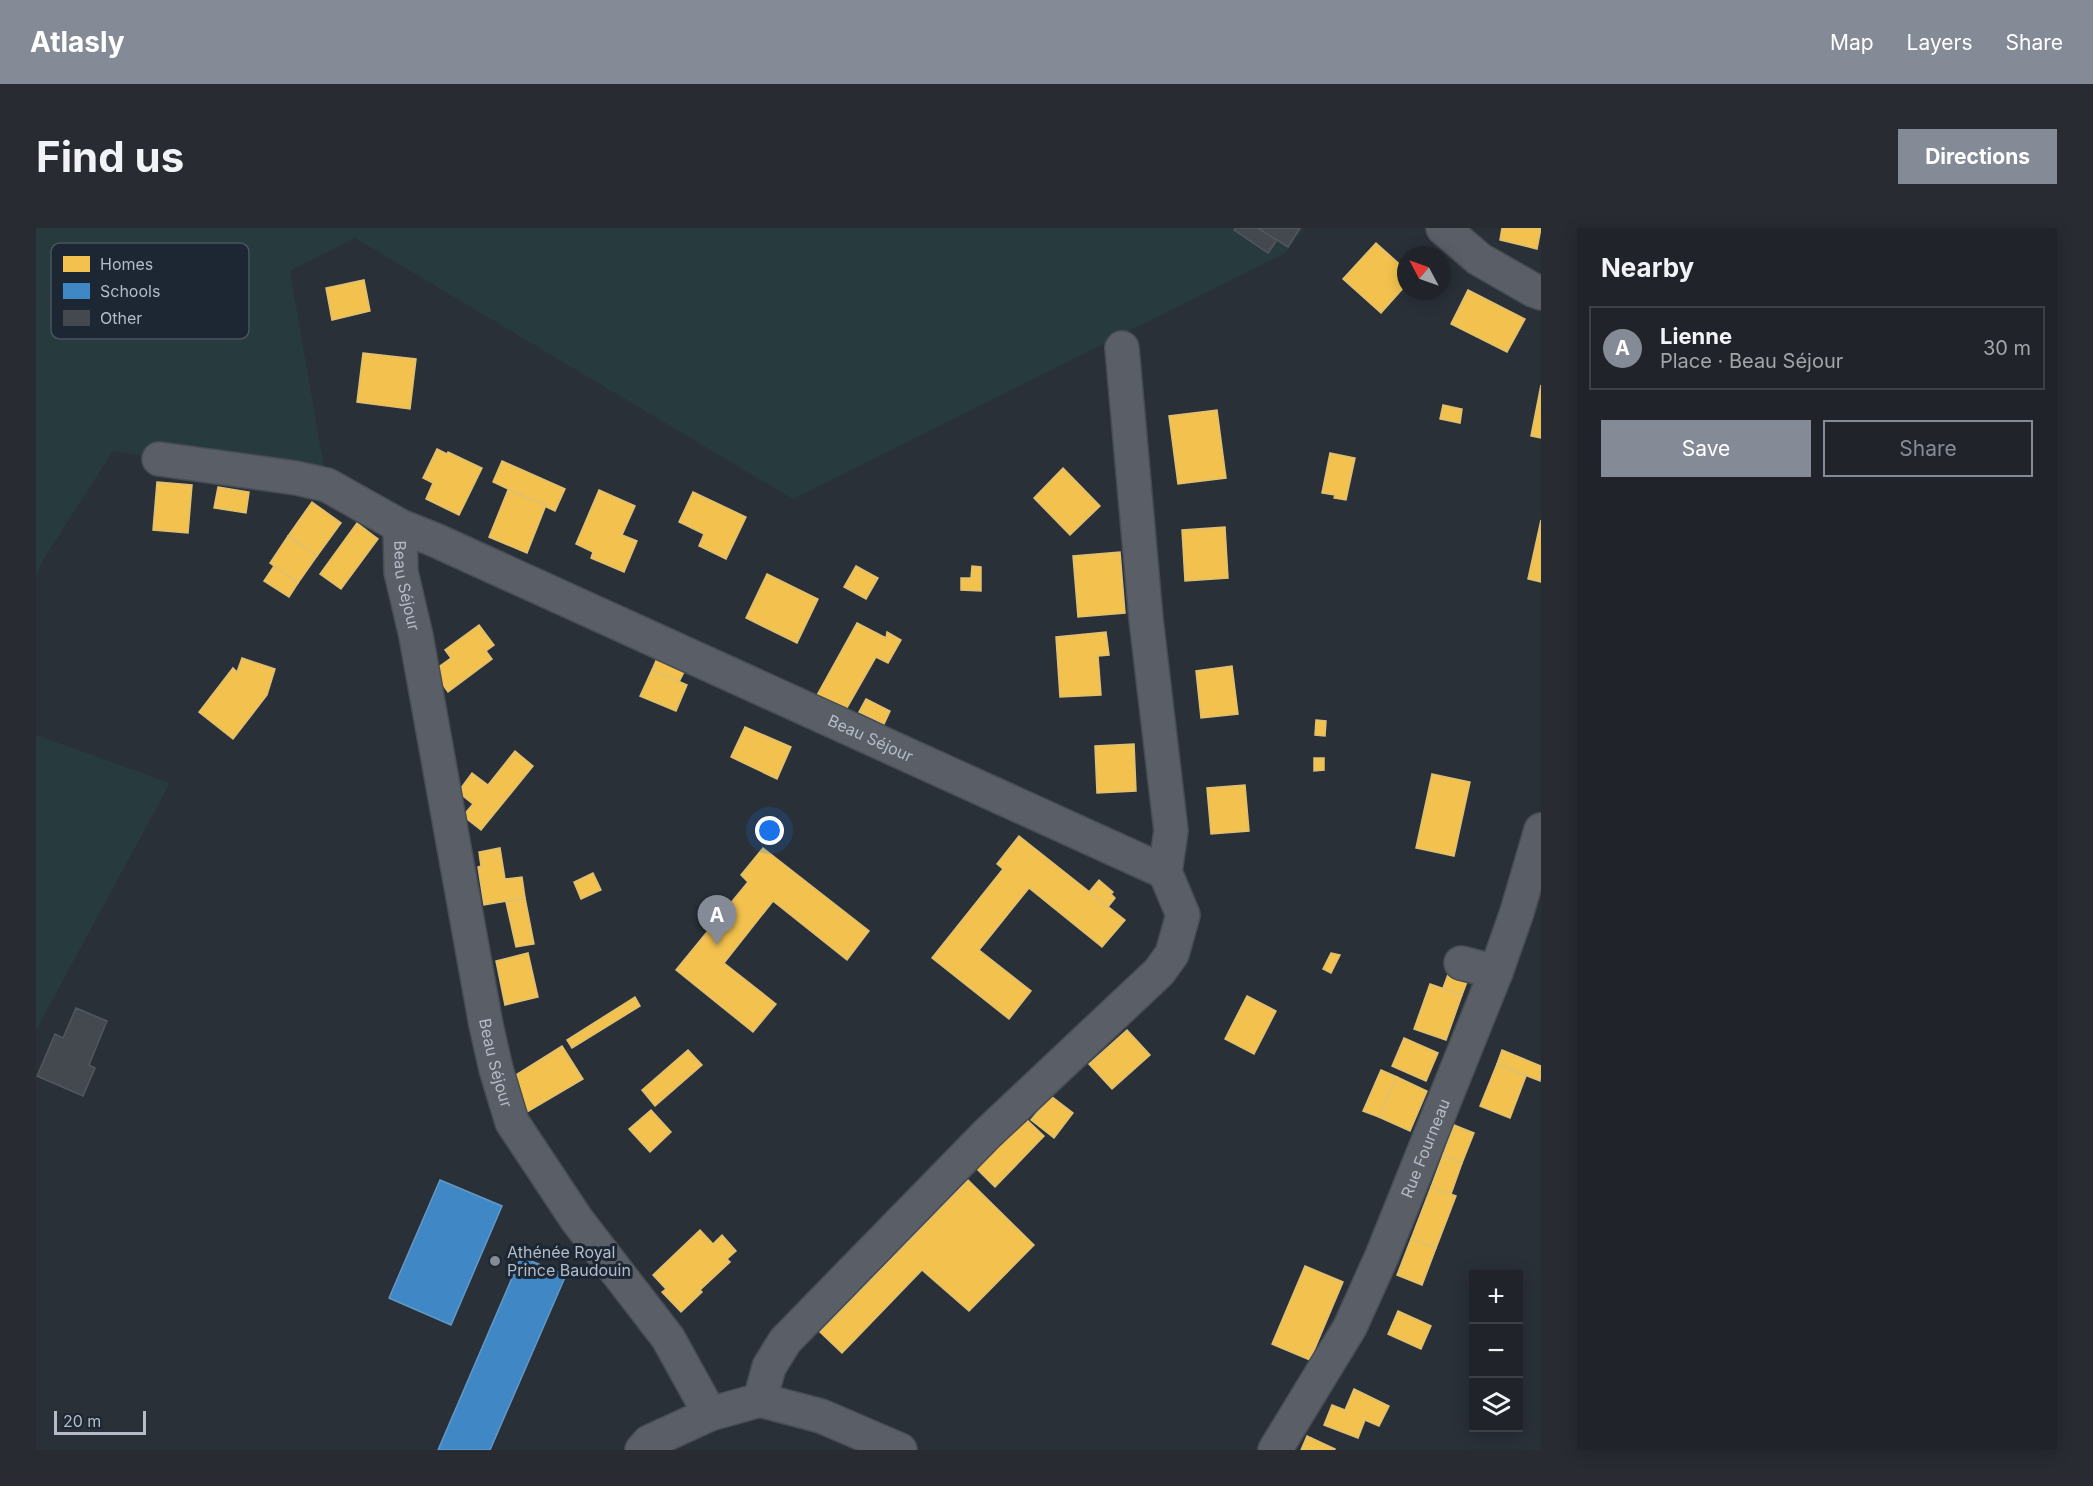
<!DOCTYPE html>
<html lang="en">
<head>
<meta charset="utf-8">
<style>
	:root { --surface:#20242a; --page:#282c32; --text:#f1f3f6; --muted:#a2a4a8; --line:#3d4147; --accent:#848b96 }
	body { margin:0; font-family:Inter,sans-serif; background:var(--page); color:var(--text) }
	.controls { position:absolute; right:18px; bottom:18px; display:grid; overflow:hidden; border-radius:0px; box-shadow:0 3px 15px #0003 }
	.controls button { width:54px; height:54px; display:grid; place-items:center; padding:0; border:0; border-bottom:2px solid var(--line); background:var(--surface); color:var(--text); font:30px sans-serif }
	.compass { position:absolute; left:1361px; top:18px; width:54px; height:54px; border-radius:50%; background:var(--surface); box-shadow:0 3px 15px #0003; rotate:311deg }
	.scale { position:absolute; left:18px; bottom:15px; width:92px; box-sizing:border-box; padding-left:6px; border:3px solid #b4bcc9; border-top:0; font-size:16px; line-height:21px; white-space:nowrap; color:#b4bcc9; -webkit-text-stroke:4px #1d2633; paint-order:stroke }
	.you { position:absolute; left:734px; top:603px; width:21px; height:21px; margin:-15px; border:4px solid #fff; border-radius:50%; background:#1a73e8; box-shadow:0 0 0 9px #1a73e833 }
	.badge { display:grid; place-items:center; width:39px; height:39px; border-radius:50%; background:var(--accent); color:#fff; font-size:20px; font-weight:700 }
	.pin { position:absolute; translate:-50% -50px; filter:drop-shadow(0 2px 3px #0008) }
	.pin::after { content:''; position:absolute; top:32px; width:21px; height:18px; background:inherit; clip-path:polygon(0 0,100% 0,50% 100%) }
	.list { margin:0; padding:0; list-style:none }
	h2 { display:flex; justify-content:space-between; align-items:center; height:78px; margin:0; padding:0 24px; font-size:26px }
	h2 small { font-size:20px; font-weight:400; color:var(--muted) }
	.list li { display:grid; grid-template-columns:39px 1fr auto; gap:18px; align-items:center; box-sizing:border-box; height:84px; margin:0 12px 12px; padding:0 12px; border:2px solid var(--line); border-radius:0px }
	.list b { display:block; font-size:22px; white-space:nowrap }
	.list p { margin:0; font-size:20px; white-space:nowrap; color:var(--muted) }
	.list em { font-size:20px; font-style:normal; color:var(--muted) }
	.actions { display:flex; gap:12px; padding:18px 24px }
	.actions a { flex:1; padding:14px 0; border:2px solid var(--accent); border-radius:0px; text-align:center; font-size:21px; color:var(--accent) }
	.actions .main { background:var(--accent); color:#fff }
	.icon { flex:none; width:33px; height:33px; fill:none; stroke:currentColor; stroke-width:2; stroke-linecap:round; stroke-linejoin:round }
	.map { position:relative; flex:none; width:1505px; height:1222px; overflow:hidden; border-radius:0px }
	header { display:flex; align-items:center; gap:36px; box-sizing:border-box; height:84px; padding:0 30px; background:var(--accent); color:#fff }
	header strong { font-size:28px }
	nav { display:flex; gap:33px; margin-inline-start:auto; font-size:21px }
	.intro { display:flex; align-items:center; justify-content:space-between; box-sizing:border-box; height:144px; padding:0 36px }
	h1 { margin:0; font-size:42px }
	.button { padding:15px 27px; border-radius:0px; background:var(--accent); color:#fff; font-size:21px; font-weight:700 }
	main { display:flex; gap:36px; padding:0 36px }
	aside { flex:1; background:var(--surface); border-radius:0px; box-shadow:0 3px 15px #0003 }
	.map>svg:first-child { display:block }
</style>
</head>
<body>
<header>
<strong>Atlasly</strong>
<nav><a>Map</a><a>Layers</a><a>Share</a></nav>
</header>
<div class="intro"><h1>Find us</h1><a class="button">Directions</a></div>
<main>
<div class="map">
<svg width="1505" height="1222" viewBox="0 0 1505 1222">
	<rect width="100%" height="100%" fill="#2a3038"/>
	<g fill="#273a3e">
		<polygon points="0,0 1268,0 1249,25 757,271 319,10 254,43 291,257 77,223 7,332 0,348"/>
		<polygon points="0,507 134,555 0,802"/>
	</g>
	<g fill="#f2c14e" stroke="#dfc073" stroke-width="1.5">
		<polygon points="1466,0 1505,0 1501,21 1464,12"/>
		<polygon points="1340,15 1370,42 1370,57 1345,85 1307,51"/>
		<polygon points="328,52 334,83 296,92 290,60"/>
		<polygon points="1432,62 1489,91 1471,124 1415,96"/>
		<polygon points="327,125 380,131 374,181 321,174"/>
		<polygon points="1505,157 1505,210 1495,208"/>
		<polygon points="1407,177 1426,181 1424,195 1404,191"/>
		<polygon points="1181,182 1190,250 1142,256 1133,188"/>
		<polygon points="401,221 411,226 412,224 446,240 423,287 390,271 397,255 387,250"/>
		<polygon points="1294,225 1319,230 1310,272 1298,270 1299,267 1286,265"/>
		<polygon points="466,233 529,261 519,283 457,254"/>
		<polygon points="1027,240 1064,278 1034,307 998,270"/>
		<polygon points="121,254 156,257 152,305 117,302"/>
		<polygon points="182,259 213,264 210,285 178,280"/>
		<polygon points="472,262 510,277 491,325 453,309"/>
		<polygon points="563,262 599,278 586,307 601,313 588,344 555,330 557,324 540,316"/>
		<polygon points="657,264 710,289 690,331 663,318 668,306 643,294"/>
		<polygon points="276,274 305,295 281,328 252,308"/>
		<polygon points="1505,292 1505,354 1492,351"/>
		<polygon points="321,295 342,311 305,361 284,346"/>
		<polygon points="1189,299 1192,350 1149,353 1146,302"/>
		<polygon points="252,308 281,328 262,355 234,335"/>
		<polygon points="1084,324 1089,385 1042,389 1037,328"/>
		<polygon points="238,338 262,355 253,369 228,353"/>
		<polygon points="820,338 842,350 830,371 808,359"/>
		<polygon points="936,338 945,339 945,363 925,362 925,350 935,350"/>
		<polygon points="731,346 782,371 761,415 710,390"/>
		<polygon points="821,395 850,410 851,404 865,412 852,435 840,429 808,485 780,469"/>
		<polygon points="443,397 458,417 450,423 456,431 412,464 397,443 415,430 409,422"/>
		<polygon points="1070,404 1073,427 1062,428 1065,467 1024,469 1020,409"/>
		<polygon points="622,428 650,440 643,454 616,442"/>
		<polygon points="206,430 239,441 231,467 197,511 163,484 197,440 201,444"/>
		<polygon points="1196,438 1202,486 1165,490 1160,443"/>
		<polygon points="616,442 651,457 640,483 604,468"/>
		<polygon points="830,471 854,483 848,496 823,484"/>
		<polygon points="1280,492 1290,493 1289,508 1279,507"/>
		<polygon points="709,499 755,519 741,551 695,529"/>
		<polygon points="1098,516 1100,563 1061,565 1059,518"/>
		<polygon points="479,523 497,538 445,602 427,588 437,576 422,564 436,545 452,557"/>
		<polygon points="1278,530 1288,530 1288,542 1278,543"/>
		<polygon points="1396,546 1434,554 1418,628 1380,620"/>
		<polygon points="1209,557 1213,603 1175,606 1171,560"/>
		<polygon points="983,608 1089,692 1066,719 993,660 943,722 995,763 973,791 896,730 967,641 961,636"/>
		<polygon points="464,620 469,651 486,649 489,670 448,677 442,639 445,638 443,624"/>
		<polygon points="727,620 833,703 811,732 737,673 688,735 740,776 717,804 640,742 712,654 705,647"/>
		<polygon points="557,645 565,662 545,671 538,654"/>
		<polygon points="1063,652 1077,664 1075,666 1079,670 1072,679 1053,664"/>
		<polygon points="489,670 498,716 480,719 470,674"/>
		<polygon points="492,725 502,769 469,777 460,733"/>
		<polygon points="1295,725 1304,727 1295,745 1287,741"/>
		<polygon points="1413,744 1432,751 1426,767 1407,760"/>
		<polygon points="1394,756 1426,767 1410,812 1378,801"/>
		<polygon points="1211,768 1240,783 1218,826 1189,811"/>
		<polygon points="599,769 604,778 536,820 531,812"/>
		<polygon points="1091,802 1114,827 1076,861 1053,836"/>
		<polygon points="1368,810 1402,825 1390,853 1356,838"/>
		<polygon points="526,818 547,851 491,884 472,852"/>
		<polygon points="652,822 666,837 619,878 606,862"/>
		<polygon points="1466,822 1505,838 1504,853 1461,836"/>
		<polygon points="1461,836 1490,848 1474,890 1444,878"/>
		<polygon points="1345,842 1361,849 1343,889 1327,883"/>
		<polygon points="1361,849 1391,863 1374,903 1343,889"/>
		<polygon points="1015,868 1037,885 1018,910 995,892"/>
		<polygon points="615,882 635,904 614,924 593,901"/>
		<polygon points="989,890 1008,908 959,959 940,940"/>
		<polygon points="1418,897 1438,905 1426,935 1407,927"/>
		<polygon points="1407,927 1426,935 1415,966 1395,959"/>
		<polygon points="932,952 998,1017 933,1083 886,1042 806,1125 784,1104"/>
		<polygon points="1395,959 1420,968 1400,1020 1375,1011"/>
		<polygon points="664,1002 677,1016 686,1007 700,1023 691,1031 694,1034 664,1062 666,1064 645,1084 626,1064 630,1061 617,1047"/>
		<polygon points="1375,1011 1400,1020 1386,1057 1361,1047"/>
		<polygon points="1269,1038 1307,1054 1274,1132 1236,1116"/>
		<polygon points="1362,1083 1395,1098 1385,1121 1352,1106"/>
		<polygon points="1318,1161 1353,1178 1343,1198 1329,1192 1322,1210 1288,1197 1296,1177 1309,1182"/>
		<polygon points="1271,1208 1299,1221 1298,1222 1265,1222"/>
	</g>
	<g fill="#3f88c5" stroke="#6298c6" stroke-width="1.5">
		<polygon points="404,952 466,978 415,1097 353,1070"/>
		<polygon points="485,1029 530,1047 454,1222 402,1222"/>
	</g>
	<g fill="#444950" stroke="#52575f" stroke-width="1.5">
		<polygon points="1200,0 1222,0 1241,12 1232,25 1198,2"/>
		<polygon points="1222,0 1264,0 1252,19"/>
		<polygon points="40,780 71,793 53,837 59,840 47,868 1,848 19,806 27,810"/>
	</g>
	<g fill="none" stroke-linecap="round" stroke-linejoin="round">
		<g stroke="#484c53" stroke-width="36">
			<g id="minor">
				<polyline points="1407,0 1443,31 1497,62 1505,65"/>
				<path id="s1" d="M123 231 260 250 291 257 364 298 399 312 1129 644"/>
				<path id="s2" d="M364 298 365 344 380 408 450 797 460 841 476 894 541 992 632 1110 674 1186"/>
				<polyline points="1425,735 1460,744"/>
				<polyline points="724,1172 733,1139 749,1113 951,906 1123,744 1136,726 1147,687 1129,644 1135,603 1110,391 1086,120"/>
				<polyline points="606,1222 613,1214 674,1186 724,1172 785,1188 864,1222"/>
				<path id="s3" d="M1239 1222 1314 1099 1346 1028 1460 744 1481 684 1505 602"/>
			</g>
		</g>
		<use href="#minor" stroke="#5a5e66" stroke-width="33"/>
	</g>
	<circle fill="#848b96" stroke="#1d2633" stroke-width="2" cx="459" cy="1033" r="6"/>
	<g text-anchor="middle" stroke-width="6" stroke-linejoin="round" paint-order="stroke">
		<g font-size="16" fill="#b4bcc9" stroke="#1d2633">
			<text dy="6" stroke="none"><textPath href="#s2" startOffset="60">Beau Séjour</textPath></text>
			<text dy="6" stroke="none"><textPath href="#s1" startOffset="770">Beau Séjour</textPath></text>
			<text dy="6" stroke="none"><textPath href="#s2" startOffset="546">Beau Séjour</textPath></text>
			<text dy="6" stroke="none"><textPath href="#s3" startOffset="338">Rue Fourneau</textPath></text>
		</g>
		<g font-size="16" fill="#b4bcc9" stroke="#1d2633" text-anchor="start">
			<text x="471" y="1030">Athénée Royal<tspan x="471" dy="18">Prince Baudouin</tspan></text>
		</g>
	</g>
	<rect x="15" y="15" width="198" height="96" rx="9" fill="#1d2633" stroke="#4a5360" stroke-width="1.5"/>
	<rect x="27" y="28" width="27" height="16" fill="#f2c14e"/>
	<rect x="27" y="55" width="27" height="16" fill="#3f88c5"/>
	<rect x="27" y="82" width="27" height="16" fill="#444950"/>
	<g font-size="16" fill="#b4bcc9">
		<text x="64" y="42">Homes</text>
		<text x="64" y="69">Schools</text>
		<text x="64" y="96">Other</text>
	</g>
</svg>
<div class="controls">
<button>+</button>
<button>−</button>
<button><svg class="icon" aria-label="layers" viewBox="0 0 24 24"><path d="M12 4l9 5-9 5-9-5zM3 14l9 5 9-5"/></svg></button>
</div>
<svg class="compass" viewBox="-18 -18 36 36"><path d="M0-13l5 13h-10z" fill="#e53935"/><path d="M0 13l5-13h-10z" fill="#a2a4a8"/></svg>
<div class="scale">20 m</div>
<div class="you"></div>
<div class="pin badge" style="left:681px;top:717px">A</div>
</div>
<aside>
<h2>Nearby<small></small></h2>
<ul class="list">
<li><span class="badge">A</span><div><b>Lienne</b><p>Place · Beau Séjour</p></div><em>30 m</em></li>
</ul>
<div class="actions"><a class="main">Save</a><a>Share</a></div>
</aside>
</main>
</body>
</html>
